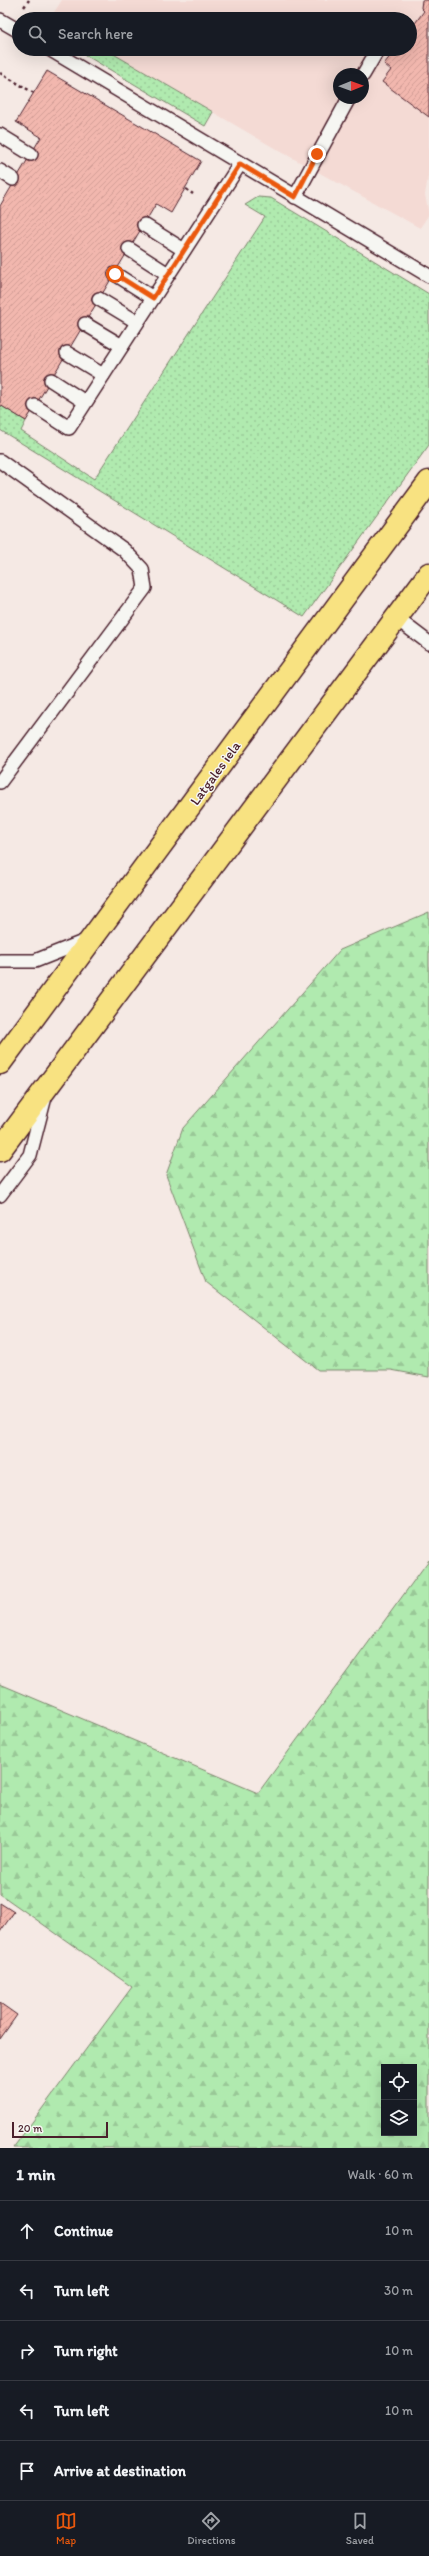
<!DOCTYPE html>
<html lang="en">
<head>
<meta charset="utf-8">
<style>
	:root { --surface:#171b24; --page:#242831; --text:#f1f3f6; --muted:#9ea1a6; --line:#363941; --accent:#ea580c }
	body { margin:0; font-family:Itim,sans-serif; background:var(--page); color:var(--text) }
	.controls { position:absolute; right:12px; bottom:12px; display:grid; overflow:hidden; border-radius:0px; box-shadow:0 4px 16px #0002 }
	.controls button { width:36px; height:36px; display:grid; place-items:center; padding:0; border:0; border-bottom:1px solid var(--line); background:var(--surface); color:var(--text); font:20px sans-serif }
	.compass { position:absolute; left:333px; top:68px; width:36px; height:36px; border-radius:50%; background:var(--surface); box-shadow:0 4px 16px #0002; rotate:89deg }
	.scale { position:absolute; left:12px; bottom:10px; width:96px; box-sizing:border-box; padding-left:4px; border:2px solid #4a1f2b; border-top:0; font-size:11px; line-height:14px; white-space:nowrap; color:#4a1f2b; -webkit-text-stroke:3px #f6f6f2; paint-order:stroke }
	.stop { position:absolute; width:12px; height:12px; margin:-9px; border:3px solid #ea580c; border-radius:50%; background:#fff }
	.stop.end { background:#ea580c; border-color:#fff; box-shadow:0 1px 4px #0008 }
	.list { margin:0; padding:0; list-style:none }
	h2 { display:flex; justify-content:space-between; align-items:center; height:52px; margin:0; padding:0 16px; font-size:17px }
	h2 small { font-size:13px; font-weight:400; color:var(--muted) }
	.list li { display:grid; grid-template-columns:26px 1fr auto; gap:12px; align-items:center; box-sizing:border-box; height:60px; padding:0 16px; border-top:1px solid var(--line) }
	.list b { display:block; font-size:15px; white-space:nowrap }
	.list em { font-size:13px; font-style:normal; color:var(--muted) }
	.icon { flex:none; width:22px; height:22px; fill:none; stroke:currentColor; stroke-width:2; stroke-linecap:round; stroke-linejoin:round }
	.map { position:relative; flex:none; width:429px; height:2148px; overflow:hidden }
	.search { position:absolute; background:var(--surface); box-shadow:0 4px 16px #0002; left:12px; right:12px; top:12px; height:44px; display:flex; align-items:center; gap:10px; box-sizing:border-box; padding:0 14px; border-radius:22px; color:var(--muted); font-size:15px }
	.sheet { height:352px; background:var(--surface) }
	nav { display:flex; justify-content:space-around; align-items:center; box-sizing:border-box; height:56px; border-top:1px solid var(--line); background:var(--surface); font-size:11px; color:var(--muted) }
	nav a { display:grid; justify-items:center; gap:2px }
	nav .on { color:var(--accent) }
	.map>svg:first-child { display:block }
</style>
</head>
<body>
<div class="map">
<svg width="429" height="2148" viewBox="0 0 429 2148">
	<defs>
		<pattern id="grass-dots" width="8" height="8" patternUnits="userSpaceOnUse"><rect width="8" height="8" fill="#b0eaaf"/><path d="M2 2h.1M6 6h.1" fill="none" stroke="#99c897" stroke-width="1.8" stroke-linecap="round"/></pattern>
		<pattern id="forest-firs" width="22" height="20" patternUnits="userSpaceOnUse"><rect width="22" height="20" fill="#b0eaaf"/><path d="M5 1l3.5 6h-7zM16 11l3.5 6h-7z" fill="#99c897"/></pattern>
		<pattern id="building-hatch" width="6" height="6" patternUnits="userSpaceOnUse"><rect width="6" height="6" fill="#f2b7ae"/><path d="M-1 1l2-2M0 6l6-6M5 7l2-2" fill="none" stroke="#d19d96"/></pattern>
	</defs>
	<rect width="100%" height="100%" fill="#f5e9e4"/>
	<filter id="ink" filterUnits="userSpaceOnUse"><feTurbulence type="fractalNoise" baseFrequency=".025" numOctaves="2"/><feDisplacementMap in="SourceGraphic" scale="8" xChannelSelector="R" yChannelSelector="G"/><feConvolveMatrix kernelMatrix="1 2 1 2 8 2 1 2 1" color-interpolation-filters="sRGB"/></filter>
	<g filter="url(#ink)">
		<path fill="#f4dad4" fill-rule="evenodd" d="M62 0H429V171L425 195 429 214 420 228 276 149 105 49H410V19H54L51 17ZM339 74H363V98H339Z"/>
		<g fill="url(#grass-dots)" stroke="#7d846d">
			<polygon points="75,49 105,49 213,112 205,126"/>
			<polygon points="258,197 271,198 429,294 429,445 304,617 0,430 0,405 26,421 21,431 94,479 265,217 245,205"/>
		</g>
		<g fill="url(#forest-firs)" stroke="#7d846d" fill-rule="evenodd">
			<polygon points="429,912 429,1377 391,1370 318,1370 206,1282 166,1175 183,1128 340,950"/>
			<path d="M429 1560V2148H13L132 1987 0 1894V1684L258 1793ZM384 2067H414V2133H384Z"/>
		</g>
		<g fill="url(#building-hatch)" stroke="#4a1f2b">
			<polygon points="422,0 429,0 429,117 382,82 391,70 384,64 396,49 410,49 410,30 424,11 421,8"/>
			<polygon points="47,71 201,161 171,213 156,204 26,421 0,405 0,206 41,137 16,122"/>
			<polygon points="0,1903 14,1912 0,1932"/>
			<polygon points="0,2003 17,2015 0,2039"/>
		</g>
		<g fill="none" stroke-linecap="round" stroke-linejoin="round">
			<g stroke="#4a1f2b" stroke-width="16">
				<g id="service">
					<polyline points="0,20 19,31"/>
					<polyline points="49,49 429,276"/>
					<polyline points="363,75 377,51"/>
					<polyline points="0,135 31,154"/>
					<polyline points="0,171 13,179"/>
					<polyline points="295,197 349,98"/>
					<polyline points="144,225 184,250"/>
					<polyline points="129,249 168,274"/>
					<polyline points="115,274 153,298"/>
					<polyline points="99,299 137,322"/>
					<polyline points="85,324 122,346"/>
					<polyline points="67,353 103,375"/>
					<polyline points="51,380 85,402"/>
					<polyline points="35,406 69,428 240,164"/>
					<polyline points="0,461 124,550 142,569 145,588 0,782"/>
					<polyline points="396,618 429,643"/>
					<polyline points="0,961 35,961 88,940"/>
					<polyline points="0,1195 30,1155 45,1097"/>
				</g>
			</g>
			<g stroke="#4a1f2b" stroke-width="25">
				<g id="trunk">
					<polyline points="0,1063 429,482"/>
					<polyline points="0,1150 429,574"/>
				</g>
			</g>
			<g stroke="#4a1f2b" stroke-width="2.5" stroke-dasharray="3 3" stroke-linecap="butt">
				<polyline points="24,7 29,0"/>
				<polyline points="0,73 34,93"/>
				<polyline points="186,189 193,194"/>
			</g>
			<use href="#service" stroke="#f6f6f2" stroke-width="13"/>
			<use href="#trunk" stroke="#f8e281" stroke-width="22"/>
		</g>
	</g>
	<g fill="none" stroke-linecap="round" stroke-linejoin="round" filter="url(#ink)">
		<polyline stroke="#ea580c" stroke-width="5" points="115,274 153,298 240,164 295,197 317,154"/>
	</g>
	<g text-anchor="middle" stroke-width="3" stroke-linejoin="round" paint-order="stroke">
		<g font-size="14" fill="#4a1f2b" stroke="#f6f6f2">
			<text transform="translate(215 773) rotate(-54)" y="5">Latgales iela</text>
		</g>
	</g>
</svg>
<div class="controls">
<button><svg class="icon" aria-label="locate" viewBox="0 0 24 24"><circle cx="12" cy="12" r="6"/><path d="M12 2v4M12 18v4M2 12h4M18 12h4"/></svg></button>
<button><svg class="icon" aria-label="layers" viewBox="0 0 24 24"><path d="M12 4l9 5-9 5-9-5zM3 14l9 5 9-5"/></svg></button>
</div>
<svg class="compass" viewBox="-18 -18 36 36"><path d="M0-13l5 13h-10z" fill="#e53935"/><path d="M0 13l5-13h-10z" fill="#9ea1a6"/></svg>
<div class="scale">20 m</div>
<div class="stop" style="left:115px;top:274px"></div>
<div class="stop end" style="left:317px;top:154px"></div>
<div class="search"><svg class="icon" aria-label="search" viewBox="0 0 24 24"><circle cx="10" cy="10" r="6"/><path d="M15 15l6 6"/></svg>Search here</div>
</div>
<section class="sheet">
<h2>1 min<small>Walk · 60 m</small></h2>
<ul class="list">
<li><svg class="icon" aria-label="ahead" viewBox="0 0 24 24"><path d="M12 20V5M6 11l6-6 6 6"/></svg><div><b>Continue</b></div><em>10 m</em></li>
<li><svg class="icon" aria-label="left" viewBox="0 0 24 24"><path d="M17 20v-9H6M10 6l-5 5 5 5"/></svg><div><b>Turn left</b></div><em>30 m</em></li>
<li><svg class="icon" aria-label="right" viewBox="0 0 24 24"><path d="M7 20v-9h11M14 6l5 5-5 5"/></svg><div><b>Turn right</b></div><em>10 m</em></li>
<li><svg class="icon" aria-label="left" viewBox="0 0 24 24"><path d="M17 20v-9H6M10 6l-5 5 5 5"/></svg><div><b>Turn left</b></div><em>10 m</em></li>
<li><svg class="icon" aria-label="arrive" viewBox="0 0 24 24"><path d="M6 21V4h12l-3 4 3 4H6"/></svg><div><b>Arrive at destination</b></div></li>
</ul>
</section>
<nav>
<a class="on"><svg class="icon" aria-label="map" viewBox="0 0 24 24"><path d="M3 6l6-2 6 2 6-2v14l-6 2-6-2-6 2zM9 4v14M15 6v14"/></svg>Map</a>
<a><svg class="icon" aria-label="directions" viewBox="0 0 24 24"><path d="M12 3l9 9-9 9-9-9zM9 14v-3h6M13 9l2 2-2 2"/></svg>Directions</a>
<a><svg class="icon" aria-label="saved" viewBox="0 0 24 24"><path d="M7 4h10v16l-5-4-5 4z"/></svg>Saved</a>
</nav>
</body>
</html>
